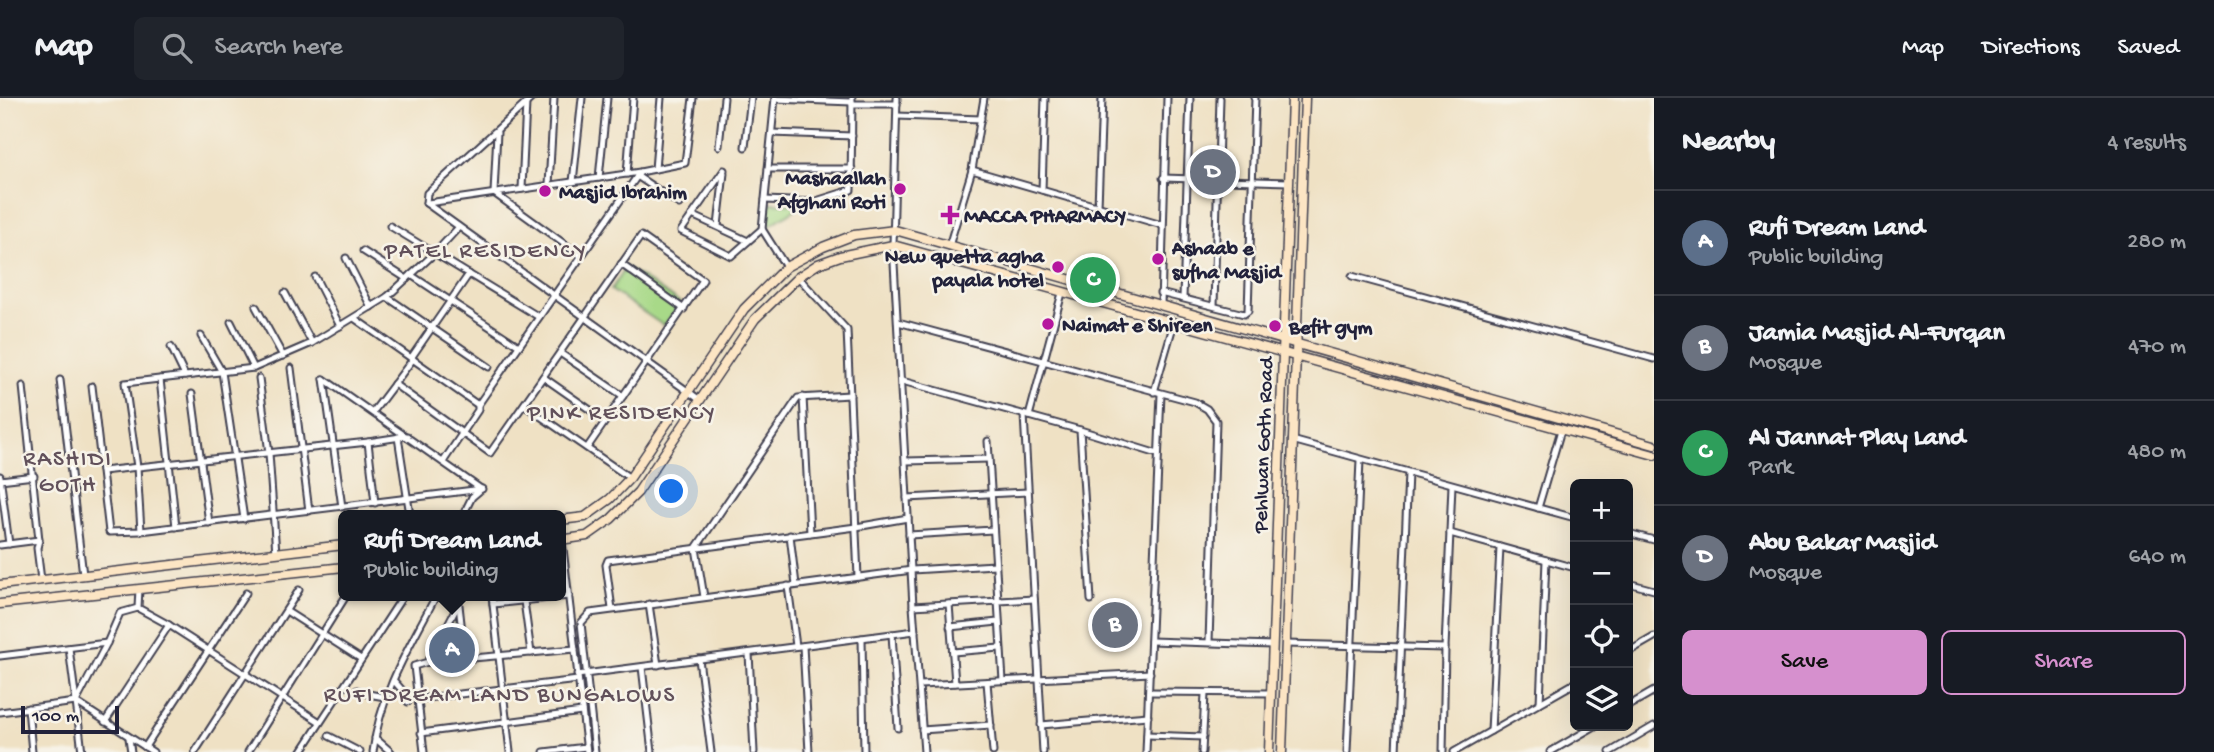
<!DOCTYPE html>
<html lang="en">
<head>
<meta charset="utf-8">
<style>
	:root { --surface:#171b24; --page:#20242c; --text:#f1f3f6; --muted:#9ea1a6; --line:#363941; --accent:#d690ce }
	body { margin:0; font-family:"Gochi Hand",sans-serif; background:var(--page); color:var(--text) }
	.controls { position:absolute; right:21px; bottom:21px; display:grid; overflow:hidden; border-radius:10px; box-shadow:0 7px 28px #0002 }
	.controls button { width:63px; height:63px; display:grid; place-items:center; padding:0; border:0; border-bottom:2px solid var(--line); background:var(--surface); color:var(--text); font:35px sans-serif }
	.scale { position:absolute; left:21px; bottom:18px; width:98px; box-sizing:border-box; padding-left:7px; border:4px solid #22223b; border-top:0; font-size:19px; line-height:24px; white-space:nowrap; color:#22223b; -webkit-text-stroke:5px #f7f3e8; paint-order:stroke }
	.you { position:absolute; left:672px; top:394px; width:24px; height:24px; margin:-18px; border:5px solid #fff; border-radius:50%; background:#1a73e8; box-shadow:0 0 0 10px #1a73e833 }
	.badge { display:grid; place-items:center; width:46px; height:46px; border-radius:50%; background:var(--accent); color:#fff; font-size:23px; font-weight:700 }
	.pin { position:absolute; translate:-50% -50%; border:4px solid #fff; box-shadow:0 2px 7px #0006 }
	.popup { position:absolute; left:338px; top:412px; width:228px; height:91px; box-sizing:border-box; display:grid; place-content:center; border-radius:10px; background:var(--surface); filter:drop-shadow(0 2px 5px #0005); font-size:23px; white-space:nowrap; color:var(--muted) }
	.popup b { font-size:26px; color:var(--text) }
	.popup::after { content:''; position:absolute; left:50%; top:100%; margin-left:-14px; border:14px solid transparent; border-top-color:var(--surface) }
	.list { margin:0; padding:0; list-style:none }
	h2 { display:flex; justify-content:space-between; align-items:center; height:91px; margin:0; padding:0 28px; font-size:30px }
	h2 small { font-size:23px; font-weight:400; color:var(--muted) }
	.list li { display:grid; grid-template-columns:46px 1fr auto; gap:21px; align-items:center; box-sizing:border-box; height:105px; padding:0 28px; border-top:2px solid var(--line) }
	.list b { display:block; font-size:26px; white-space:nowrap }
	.list p { margin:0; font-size:23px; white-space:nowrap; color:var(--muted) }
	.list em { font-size:23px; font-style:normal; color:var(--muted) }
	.actions { display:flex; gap:14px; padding:21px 28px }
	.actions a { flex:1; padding:16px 0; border:2px solid var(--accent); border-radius:10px; text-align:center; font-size:24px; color:var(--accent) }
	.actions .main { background:var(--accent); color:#111 }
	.icon { flex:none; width:38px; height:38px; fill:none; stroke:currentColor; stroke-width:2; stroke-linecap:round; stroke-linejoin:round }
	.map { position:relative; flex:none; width:1654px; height:654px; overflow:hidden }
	header { display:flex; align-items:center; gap:42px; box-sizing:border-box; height:98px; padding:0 35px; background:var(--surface); border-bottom:2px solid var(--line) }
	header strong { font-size:33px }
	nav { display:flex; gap:38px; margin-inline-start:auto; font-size:24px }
	.search { width:490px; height:63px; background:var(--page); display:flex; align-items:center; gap:18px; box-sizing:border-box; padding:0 24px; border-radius:10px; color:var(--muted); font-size:26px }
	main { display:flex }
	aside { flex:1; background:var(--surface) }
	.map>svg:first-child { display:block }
</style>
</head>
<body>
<header>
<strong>Map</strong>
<div class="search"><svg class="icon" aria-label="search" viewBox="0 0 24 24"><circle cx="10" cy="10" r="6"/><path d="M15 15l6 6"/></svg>Search here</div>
<nav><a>Map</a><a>Directions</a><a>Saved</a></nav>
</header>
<main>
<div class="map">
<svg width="1654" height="654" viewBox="0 0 1654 654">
	<rect width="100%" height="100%" fill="#f7f3e8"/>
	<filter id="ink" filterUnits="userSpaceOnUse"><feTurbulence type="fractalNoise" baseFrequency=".0143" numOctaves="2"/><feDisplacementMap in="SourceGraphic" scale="14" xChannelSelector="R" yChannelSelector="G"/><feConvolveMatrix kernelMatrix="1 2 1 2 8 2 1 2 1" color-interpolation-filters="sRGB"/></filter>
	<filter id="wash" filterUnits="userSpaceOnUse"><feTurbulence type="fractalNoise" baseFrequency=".00686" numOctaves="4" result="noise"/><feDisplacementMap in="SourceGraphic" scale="28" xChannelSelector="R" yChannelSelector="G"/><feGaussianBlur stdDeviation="1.57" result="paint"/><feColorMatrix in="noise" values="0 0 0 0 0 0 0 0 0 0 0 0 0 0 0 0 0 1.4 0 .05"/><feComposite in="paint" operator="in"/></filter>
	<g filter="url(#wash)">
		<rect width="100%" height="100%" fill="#efe1c4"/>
		<g fill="#a8d988" stroke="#657e62" stroke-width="2">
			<polygon points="768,105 804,106 767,129"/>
			<polygon points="626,169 681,205 664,228 611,192"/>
			<polygon points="455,523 458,523 461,553 456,558 441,560 438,555"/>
		</g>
	</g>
	<g filter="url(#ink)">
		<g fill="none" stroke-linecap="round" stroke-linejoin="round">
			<g stroke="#413f50" stroke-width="9">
				<g id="street">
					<polyline points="775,0 762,131 786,169"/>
					<polyline points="897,0 893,147 913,508 924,654"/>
					<polyline points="775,1 852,4"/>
					<polyline points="852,6 897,6"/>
					<polyline points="897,18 981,21"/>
					<polyline points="497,34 494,95 581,158"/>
					<polyline points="772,35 852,38"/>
					<polyline points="719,48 724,0"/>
					<polyline points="745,49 751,0"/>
					<polyline points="655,71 661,0"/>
					<polyline points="768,71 852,71"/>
					<polyline points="724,72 681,133 731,158 762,131"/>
					<polyline points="972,72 1162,127"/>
					<polyline points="627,76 633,0"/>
					<polyline points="637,78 679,106"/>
					<polyline points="599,80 607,0"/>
					<polyline points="1163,80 1289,84"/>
					<polyline points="573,84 582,0"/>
					<polyline points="549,87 554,0"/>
					<polyline points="522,91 526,5"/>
					<polyline points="1042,92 1045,0"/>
					<polyline points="765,102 813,104 851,92 852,0"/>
					<polyline points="426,105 700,302"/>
					<polyline points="426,105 427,95 532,0"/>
					<polyline points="428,105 640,74 685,65 693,0"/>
					<polyline points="1098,108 1102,0"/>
					<polyline points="692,117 748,143"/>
					<polyline points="390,128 539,219"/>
					<polyline points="718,128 724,75"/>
					<polyline points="949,148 972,72 984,0"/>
					<polyline points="363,153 407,181"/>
					<polyline points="346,160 371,209"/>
					<polyline points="621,166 684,211"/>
					<polyline points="411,177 519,248"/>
					<polyline points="1352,178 1654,261"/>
					<polyline points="315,179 340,228"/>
					<polyline points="798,179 847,232 858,479"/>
					<polyline points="285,195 312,245"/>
					<polyline points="1160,195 1244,216 1248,213 1255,0"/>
					<polyline points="387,199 489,269"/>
					<polyline points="1183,200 1190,0"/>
					<polyline points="1161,207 1167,0"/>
					<polyline points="1214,208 1220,0"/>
					<polyline points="256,209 283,258"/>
					<polyline points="354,220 478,307"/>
					<polyline points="231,224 254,270"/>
					<polyline points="898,224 1195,304 1207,311 1216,323 1209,544"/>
					<polyline points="201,238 222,274 244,421"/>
					<polyline points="171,249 185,278"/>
					<polyline points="560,255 623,298"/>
					<polyline points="411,260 469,176"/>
					<polyline points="291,270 309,413"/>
					<polyline points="543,279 606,323"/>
					<polyline points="259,280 269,355 276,455"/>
					<polyline points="160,281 176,429"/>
					<polyline points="324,281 481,391"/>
					<polyline points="324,281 342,409"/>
					<polyline points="60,282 83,477"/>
					<polyline points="902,283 1080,332 1158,356"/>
					<polyline points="394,286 490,355 641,138 703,182 587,350"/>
					<polyline points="23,288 39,442 37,450 41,482"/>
					<polyline points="92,288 109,434 141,433 482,391"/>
					<polyline points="1154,294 1174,225"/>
					<polyline points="192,296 209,425"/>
					<polyline points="803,299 810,435"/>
					<polyline points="524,307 630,380"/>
					<polyline points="373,314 413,261"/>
					<polyline points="1024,317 1043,654"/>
					<polyline points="1029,318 1062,195"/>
					<polyline points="1080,332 1091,502"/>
					<polyline points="398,339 410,417"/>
					<polyline points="1292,342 1575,420"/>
					<polyline points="988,343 1003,583"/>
					<polyline points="368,344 375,405"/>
					<polyline points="906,363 989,361"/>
					<polyline points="443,364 478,312 478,307 640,74"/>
					<polyline points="102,373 368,344 407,338"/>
					<polyline points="0,378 9,446"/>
					<polyline points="0,382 34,378"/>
					<polyline points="907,400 1028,394"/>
					<polyline points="1538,410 1561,332"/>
					<polyline points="463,417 472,399 479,393"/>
					<polyline points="141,433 137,369 125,285 254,270 312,245 387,199 435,155 459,129"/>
					<polyline points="1450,435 1575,470"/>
					<polyline points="1628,435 1654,442"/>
					<polyline points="790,437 796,487"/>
					<polyline points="909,437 993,432"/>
					<polyline points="562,442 587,654"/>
					<polyline points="0,447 39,442"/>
					<polyline points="1628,485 1654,492"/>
					<polyline points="788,488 796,548"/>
					<polyline points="139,491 138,510 169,527 320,624"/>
					<polyline points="458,498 465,561"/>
					<polyline points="492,498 510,654"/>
					<polyline points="704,499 696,450 798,300 850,297"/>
					<polyline points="524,503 531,555"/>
					<polyline points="493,506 569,498"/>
					<polyline points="649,506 658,567"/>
					<polyline points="949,506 955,585"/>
					<polyline points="913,508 1034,501"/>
					<polyline points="612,511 606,467 608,462 856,429 908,420"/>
					<polyline points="286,513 361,561"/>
					<polyline points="950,529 998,524"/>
					<polyline points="892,536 898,630"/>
					<polyline points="862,540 864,654"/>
					<polyline points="1151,543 1273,547"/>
					<polyline points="1286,546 1445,550"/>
					<polyline points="803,548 809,654"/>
					<polyline points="69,550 76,604"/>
					<polyline points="953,554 1000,550"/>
					<polyline points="1628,554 1654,539"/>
					<polyline points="749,555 754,654"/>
					<polyline points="0,558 107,545"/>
					<polyline points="699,561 711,654"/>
					<polyline points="428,564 458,507"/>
					<polyline points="642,569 652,654"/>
					<polyline points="577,577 915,533"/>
					<polyline points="394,583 402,592 408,604"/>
					<polyline points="987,584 993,654"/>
					<polyline points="920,587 1150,575"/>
					<polyline points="357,592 368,596 385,599"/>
					<polyline points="1150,594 1271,595"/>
					<polyline points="418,601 578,582"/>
					<polyline points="1540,605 1546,462"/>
					<polyline points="1628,608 1654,593"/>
					<polyline points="28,610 32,654"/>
					<polyline points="0,614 76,604 153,654"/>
					<polyline points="105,624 169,527"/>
					<polyline points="1041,627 1148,618"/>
					<polyline points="922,632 991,627"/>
					<polyline points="1491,633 1500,449"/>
					<polyline points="421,635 582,614"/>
					<polyline points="1147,637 1203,639"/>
					<polyline points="329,638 360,654"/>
					<polyline points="129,640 131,654"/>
					<polyline points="375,640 391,654"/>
					<polyline points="145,649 246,495"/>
					<polyline points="82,654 76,604 107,545 120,515 138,510"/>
					<polyline points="195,654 299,492"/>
					<polyline points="248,654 346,498"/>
					<polyline points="301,654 403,498"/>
					<path d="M373 654C380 596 409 549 436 498"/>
					<polyline points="424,654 414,568 428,564 575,551"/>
					<polyline points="544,654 586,649"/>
					<polyline points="595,654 581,525 590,515 912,472 995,467"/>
					<polyline points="1146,654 1161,296"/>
					<polyline points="1202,654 1205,596"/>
					<polyline points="1347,654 1360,362"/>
					<polyline points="1396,654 1408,375"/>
					<polyline points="1443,654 1445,550 1452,387"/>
					<polyline points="1454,654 1575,585"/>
					<polyline points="1550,654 1595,628"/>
					<polyline points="1610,654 1654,628"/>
				</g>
			</g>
			<g stroke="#413f50" stroke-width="11">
				<g id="secondary">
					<polyline points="560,422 585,419 610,401 630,380 744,211 786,169 823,149 854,137 895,132 1654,347"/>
					<polyline points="560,442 587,438 611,421 638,394 755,221 798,179 818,166 840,158 893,147 1654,357"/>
					<polyline points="0,487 344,447"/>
					<polyline points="0,506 344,469"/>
					<polyline points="1269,654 1292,0"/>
					<polyline points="1282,654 1305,0"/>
				</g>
			</g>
			<use href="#street" stroke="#fff" stroke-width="5"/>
			<use href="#secondary" stroke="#fce5c4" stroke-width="8"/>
		</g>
	</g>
	<g fill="#b5179e" stroke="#f7f3e8" stroke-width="2.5">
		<circle cx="900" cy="91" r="7"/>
		<circle cx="545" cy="93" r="7"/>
		<path d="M946.5 106.5h7v7h7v7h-7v7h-7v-7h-7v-7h7z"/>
		<circle cx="1158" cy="161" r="7"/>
		<circle cx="1058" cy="169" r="7"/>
		<circle cx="1048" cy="226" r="7"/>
		<circle cx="1275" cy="228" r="7"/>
	</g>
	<g text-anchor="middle" stroke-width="5" stroke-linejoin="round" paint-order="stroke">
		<g font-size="21" font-weight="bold" fill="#22223b" stroke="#f7f3e8" text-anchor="start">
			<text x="886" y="86" text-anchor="end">Mashaallah<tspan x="886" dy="24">Afghani Roti</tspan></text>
			<text x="559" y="100">Masjid Ibrahim</text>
			<text x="964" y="124">MACCA PHARMACY</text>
			<text x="1172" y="156">Ashaab e<tspan x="1172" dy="24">sufha Masjid</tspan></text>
			<text x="1044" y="164" text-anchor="end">New quetta agha<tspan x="1044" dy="24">payala hotel</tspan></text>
			<text x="1062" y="233">Naimat e Shireen</text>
			<text x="1289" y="235">Befit gym</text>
		</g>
		<g font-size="21" fill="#22223b" stroke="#f7f3e8">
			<text transform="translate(1262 347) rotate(-88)" y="7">Pehlwan Goth Road</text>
		</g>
		<g font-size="23" letter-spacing="2" fill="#62515b" stroke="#f7f3e8">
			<text x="486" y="159">PATEL RESIDENCY</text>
			<text x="622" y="321">PINK RESIDENCY</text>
			<text x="68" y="367">RASHIDI<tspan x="68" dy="26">GOTH</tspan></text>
			<text x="500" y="603">RUFI DREAM LAND BUNGALOWS</text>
		</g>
	</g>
</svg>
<div class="controls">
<button>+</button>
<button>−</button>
<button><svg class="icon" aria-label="locate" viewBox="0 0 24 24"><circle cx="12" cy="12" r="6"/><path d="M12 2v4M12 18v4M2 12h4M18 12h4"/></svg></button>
<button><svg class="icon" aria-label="layers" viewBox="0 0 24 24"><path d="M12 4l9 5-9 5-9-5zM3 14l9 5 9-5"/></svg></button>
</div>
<div class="scale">100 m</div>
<div class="you"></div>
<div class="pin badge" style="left:452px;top:552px;background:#5c6f8a">A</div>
<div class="popup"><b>Rufi Dream Land</b>Public building</div>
<div class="pin badge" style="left:1115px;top:527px;background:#6b7280">B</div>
<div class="pin badge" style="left:1093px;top:182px;background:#2e9e5b">C</div>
<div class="pin badge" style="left:1213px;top:74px;background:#6b7280">D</div>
</div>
<aside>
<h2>Nearby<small>4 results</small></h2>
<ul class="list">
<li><span class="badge" style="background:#5c6f8a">A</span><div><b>Rufi Dream Land</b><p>Public building</p></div><em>280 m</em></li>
<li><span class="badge" style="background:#6b7280">B</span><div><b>Jamia Masjid Al-Furqan</b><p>Mosque</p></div><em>470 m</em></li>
<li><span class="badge" style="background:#2e9e5b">C</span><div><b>Al Jannat Play Land</b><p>Park</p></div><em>480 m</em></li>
<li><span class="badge" style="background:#6b7280">D</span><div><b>Abu Bakar Masjid</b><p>Mosque</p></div><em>640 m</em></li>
</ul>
<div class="actions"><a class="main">Save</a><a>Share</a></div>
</aside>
</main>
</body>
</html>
